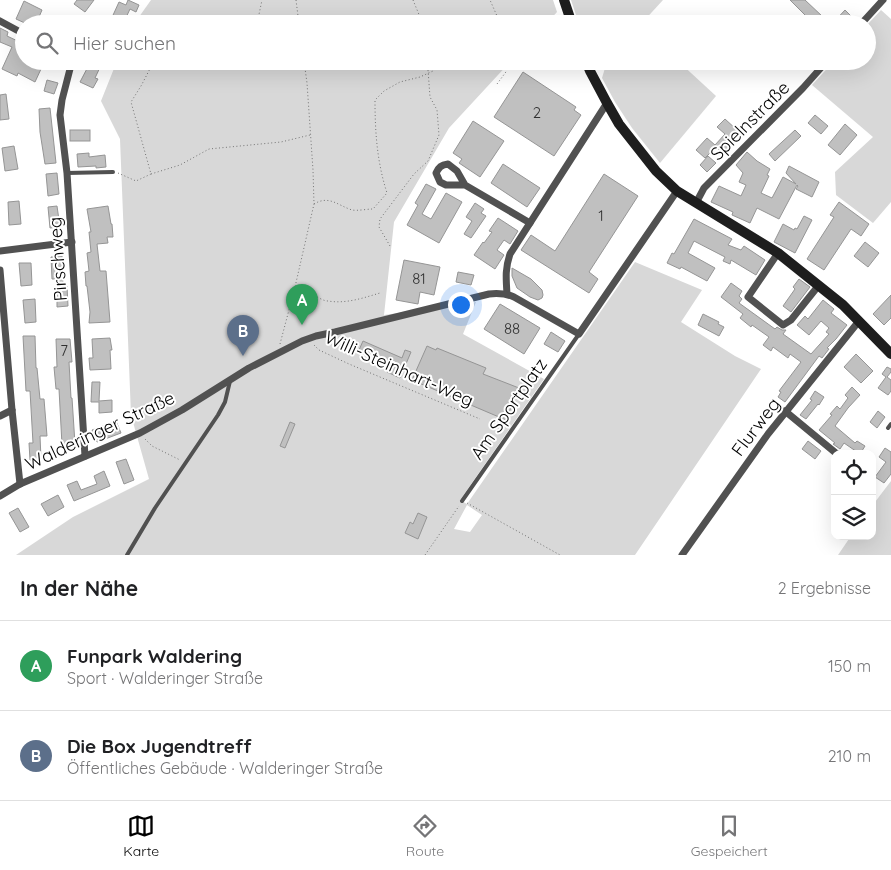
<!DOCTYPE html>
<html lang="de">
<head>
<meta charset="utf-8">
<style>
	:root { --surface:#fff; --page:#f6f6f6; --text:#202124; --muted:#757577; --line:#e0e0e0; --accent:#000 }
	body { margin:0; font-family:Quicksand,sans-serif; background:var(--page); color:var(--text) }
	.controls { position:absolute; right:15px; bottom:15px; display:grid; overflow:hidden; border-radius:10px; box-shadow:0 5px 20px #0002 }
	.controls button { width:45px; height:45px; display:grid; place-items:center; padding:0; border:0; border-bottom:1px solid var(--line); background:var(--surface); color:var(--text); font:25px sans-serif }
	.you { position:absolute; left:460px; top:304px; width:18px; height:18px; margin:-12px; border:4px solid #fff; border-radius:50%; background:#1a73e8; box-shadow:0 0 0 8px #1a73e833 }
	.badge { display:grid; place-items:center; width:32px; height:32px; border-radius:50%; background:var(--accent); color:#fff; font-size:16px; font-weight:700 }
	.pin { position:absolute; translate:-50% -41px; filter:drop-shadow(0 1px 2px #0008) }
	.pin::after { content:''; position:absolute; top:26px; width:18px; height:15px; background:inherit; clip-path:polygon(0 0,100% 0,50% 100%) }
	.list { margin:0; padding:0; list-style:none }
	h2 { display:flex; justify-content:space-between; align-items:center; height:65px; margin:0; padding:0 20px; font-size:21px }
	h2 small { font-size:16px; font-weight:400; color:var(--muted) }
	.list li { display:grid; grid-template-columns:32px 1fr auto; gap:15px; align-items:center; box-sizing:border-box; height:90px; padding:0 20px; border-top:1px solid var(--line) }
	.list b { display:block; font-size:19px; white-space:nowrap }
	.list p { margin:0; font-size:16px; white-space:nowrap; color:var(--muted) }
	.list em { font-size:16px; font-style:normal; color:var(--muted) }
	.icon { flex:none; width:28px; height:28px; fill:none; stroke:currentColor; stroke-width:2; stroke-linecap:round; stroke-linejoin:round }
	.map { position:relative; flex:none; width:891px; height:555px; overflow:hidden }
	.search { position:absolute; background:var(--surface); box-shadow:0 5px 20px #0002; left:15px; right:15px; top:15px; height:55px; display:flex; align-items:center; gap:12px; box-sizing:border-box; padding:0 18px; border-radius:28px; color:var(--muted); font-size:19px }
	.sheet { height:245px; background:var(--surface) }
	nav { display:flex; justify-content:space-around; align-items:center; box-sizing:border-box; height:70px; border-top:1px solid var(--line); background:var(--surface); font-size:14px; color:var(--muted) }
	nav a { display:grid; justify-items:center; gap:2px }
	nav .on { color:var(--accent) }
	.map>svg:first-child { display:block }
</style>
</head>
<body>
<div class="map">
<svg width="891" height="555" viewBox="0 0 891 555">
	<rect width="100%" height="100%" fill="#fff"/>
	<g fill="#d8d8d8" fill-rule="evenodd">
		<polygon points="151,0 553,0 557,12 546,24 134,24"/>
		<polygon points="571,0 663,0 641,24 579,24"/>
		<polygon points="881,10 891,19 891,202 873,223 836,195 835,172 873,137 812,85 834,61 867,61 867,25"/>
		<path d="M117 61H511L449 128 394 222 384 315 476 302 463 334 544 379 460 500 467 504 635 262 702 290 681 322 735 356 761 369 635 555H16L73 517 149 479 131 415 120 139 101 101ZM467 505 482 515 470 532 454 529Z"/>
		<polygon points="613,61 678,61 716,96 660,163 632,128 615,102 602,78 605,68"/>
		<polygon points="891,481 891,555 838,555 851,536 872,536 872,506"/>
	</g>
	<g fill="#c0c0c0" stroke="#959595">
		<polygon points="77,0 94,0 85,12 74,4"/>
		<polygon points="128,0 139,5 136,12 130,9 123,24 109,24 119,2 126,5"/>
		<polygon points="790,0 805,0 823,17 816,24 814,24"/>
		<polygon points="24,1 42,10 36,24 27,24 16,19"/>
		<polygon points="845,10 854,19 849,24 832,24"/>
		<polygon points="0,28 8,32 7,36 24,44 24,61 41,69 35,82 18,73 17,76 2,69 12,47 0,42"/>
		<polygon points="91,61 103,61 95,78 98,79 93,88 80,82"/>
		<polygon points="523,72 576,107 574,110 581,115 554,156 494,117"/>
		<polygon points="47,80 58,83 54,94 44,91"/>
		<polygon points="6,94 9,119 0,120 0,95"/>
		<polygon points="50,108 56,163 45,164 40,132 39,109"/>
		<polygon points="815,115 828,126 821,134 808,123"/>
		<polygon points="725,119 737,130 725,144 731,149 725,155 716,147 705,158 696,150 707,138 715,145 725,134 717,127"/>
		<polygon points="473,121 504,141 480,177 459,163 462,159 453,153"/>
		<polygon points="845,124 857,135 840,155 828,145"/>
		<rect x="70" y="130" width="20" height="11"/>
		<polygon points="795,130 801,136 775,161 769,154"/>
		<polygon points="14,146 18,169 5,171 2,148"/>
		<polygon points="747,152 757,161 770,169 767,175 769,176 761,193 772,198 783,177 796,184 786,173 789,166 819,182 812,197 796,189 798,186 797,185 779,219 757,208 750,223 732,215 733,212 711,202 719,186 741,196 746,185 739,182 743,173 736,165"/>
		<polygon points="89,153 89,157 105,155 106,167 96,168 96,166 78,167 77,154"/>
		<polygon points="708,156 716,163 707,172 700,165"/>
		<polygon points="503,164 540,188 527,207 491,183"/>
		<polygon points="57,173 59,194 48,196 46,174"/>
		<polygon points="604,174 638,196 589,272 598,279 589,293 521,250 531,235 555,251"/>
		<polygon points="426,184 436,189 422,214 431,219 446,193 462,202 439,243 407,225 418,205 415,203"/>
		<polygon points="19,201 21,224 9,225 8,202"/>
		<polygon points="839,202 869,224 861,236 851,229 824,270 807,259 834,217 830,215"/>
		<polygon points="475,203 484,209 481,213 486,216 471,238 464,234 472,221 466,217"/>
		<polygon points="57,206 60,227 50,228 48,207"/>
		<polygon points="108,206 111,224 112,224 113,237 107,237 108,243 97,244 100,271 106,271 110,322 89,323 90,312 87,286 86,286 85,272 89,271 87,253 91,252 89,232 91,232 87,209"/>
		<polygon points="804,216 812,220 795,253 774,242 783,224 794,230 795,228 797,229"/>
		<polygon points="498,218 518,231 510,244 504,240 497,250 504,255 495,269 474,255 483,242 484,243 492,232 489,231"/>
		<polygon points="694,219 732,239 728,245 741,250 744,246 765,260 756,275 731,260 730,264 723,261 725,257 694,241 688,253 715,268 707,281 681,267 680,269 667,263 672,253 674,254"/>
		<polygon points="865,242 879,253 868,267 854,256"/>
		<polygon points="62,256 63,286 67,286 68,306 57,307 57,279 52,279 51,257"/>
		<polygon points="404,260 440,267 434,295 420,292 418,304 396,300"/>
		<polygon points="19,263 31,263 32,285 21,286"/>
		<polygon points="512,268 531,279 542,290 543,295 542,298 538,300 530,297 517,288 512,276"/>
		<polygon points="458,272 474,275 471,285 456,282"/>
		<polygon points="799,279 810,287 791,312 783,306 795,289 793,287"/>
		<polygon points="731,283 742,291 739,296 742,299 739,303 775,329 777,327 782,330 786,330 783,334 811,354 829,334 826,332 829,328 821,321 809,335 797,325 805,316 808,319 823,300 834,309 831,313 847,325 836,339 827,348 829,349 822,358 819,356 785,402 778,397 781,392 779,391 801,362 790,354 788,358 773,347 771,351 763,345 769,337 752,325 751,327 740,318 743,314 721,297"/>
		<polygon points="891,295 891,318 884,325 873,314"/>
		<polygon points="35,299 36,322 25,323 23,300"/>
		<polygon points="500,304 540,328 524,354 484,329"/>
		<polygon points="703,314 719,322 718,324 724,327 719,336 698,325"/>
		<polygon points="551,332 565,341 558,352 544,344"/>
		<polygon points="23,336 35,336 36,368 37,368 40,399 44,399 47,436 40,436 41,459 30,460 29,443 33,443 30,391 26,391"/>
		<polygon points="110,338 112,350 110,350 111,369 90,370 89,358 93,358 92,339"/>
		<polygon points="56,339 70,339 72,362 69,362 71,398 72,398 75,444 62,445 59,389 56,389 54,367 57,367"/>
		<polygon points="363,341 402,358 405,350 411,352 400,378 387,372 390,366 370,357 371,354 359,350"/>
		<polygon points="427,346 436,350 437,348 486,368 483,374 519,388 506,420 412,380"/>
		<polygon points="856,354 873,371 861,383 844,367"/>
		<polygon points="887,367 891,369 891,372 887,377 891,380 891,391 888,395 878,388 886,377 882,374"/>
		<polygon points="92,382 100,382 99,401 112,400 112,412 99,413 99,402 91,402"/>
		<polygon points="852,387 860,395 848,408 835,426 855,443 857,441 865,446 860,454 844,443 840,449 833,444 835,443 819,430 832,415 830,414 837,406 840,409 848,398 845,395"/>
		<polygon points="815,391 824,397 819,405 818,404 806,419 800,415 812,400 810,399"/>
		<polygon points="878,411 885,417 877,428 870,422"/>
		<polygon points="116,421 121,433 97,442 92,430"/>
		<polygon points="290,422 295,424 285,448 280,446"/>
		<polygon points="808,441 821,451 815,459 802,449"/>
		<polygon points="885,448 891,452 891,474 884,483 875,477 886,462 879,457"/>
		<polygon points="126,459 134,480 124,484 116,462"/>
		<polygon points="104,471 110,486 74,501 67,485 77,481 81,490 97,484 94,476"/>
		<polygon points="58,495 64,507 48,516 41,504"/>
		<polygon points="18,508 29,527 20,532 9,513"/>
		<polygon points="418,513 427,517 418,539 405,533 410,522 413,524"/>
	</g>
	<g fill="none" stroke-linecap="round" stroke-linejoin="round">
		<g stroke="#737373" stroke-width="1" stroke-dasharray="1 2.5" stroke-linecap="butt">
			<polyline points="296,0 299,24"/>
			<polyline points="413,0 420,17 421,24"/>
			<polyline points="498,16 505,24"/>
			<polyline points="423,18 441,24"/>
			<polyline points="257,24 262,0"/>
			<polyline points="393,24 411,17 444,19 470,24"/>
			<polyline points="479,24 491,20 497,16 490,0"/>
			<polyline points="497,84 514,61"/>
			<polyline points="118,173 136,181 151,174 131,102 141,86 153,63 161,61"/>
			<polyline points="151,174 180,165 209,149 281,142 310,135"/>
			<path d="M314 204C329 195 337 205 352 210 358 211 367 209 373 209L387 193C377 162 375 132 375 100L384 91 400 82 420 77 433 71 440 61"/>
			<polyline points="390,246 379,227 380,219 414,174 428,161 439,135 437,110 430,97 428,70 424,61"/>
			<path d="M295 287C301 292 307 293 313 295 318 297 323 301 328 301 346 304 363 298 380 293"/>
			<polyline points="280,344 295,287 314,204 313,170 307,83 304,61"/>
			<polyline points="314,345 319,350 349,364 480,419"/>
			<polyline points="145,439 152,446 180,460"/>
			<polyline points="467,503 560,555"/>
			<polyline points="425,555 459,506"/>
		</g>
		<g stroke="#515151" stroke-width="4">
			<polyline points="67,173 113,172"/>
			<polyline points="888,428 891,424"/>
			<polyline points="462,501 579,334"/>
			<polyline points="127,555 155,508 218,415 225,402 230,381"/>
		</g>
		<g stroke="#515151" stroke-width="7">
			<polyline points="0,21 24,34"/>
			<polyline points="861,24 883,0"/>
			<polyline points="70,61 70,69 62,100 60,115 67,173 85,456"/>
			<path d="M465 185H446L440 182 436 173C439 167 441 165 448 164L457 171 465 185 530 223"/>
			<polyline points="696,203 704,188 803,88 827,61"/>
			<polyline points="0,251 72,242"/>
			<polyline points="778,253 748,297 783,325 791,320 819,285"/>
			<polyline points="0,270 12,410 20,484"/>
			<path d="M507 294C506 278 505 269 510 254L607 103"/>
			<polyline points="785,411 837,454"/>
			<polyline points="0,416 12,410"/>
			<path d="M0 496 20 484 140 433 182 410 249 368 302 341 316 336 335 332 489 294C498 293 505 293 514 297L579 334 677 191"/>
			<polyline points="682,555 768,434 859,321"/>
		</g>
		<g stroke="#1e1e1e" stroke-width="10">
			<polyline points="564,0 572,24"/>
			<polyline points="586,61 590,71 607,103 619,124 656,171 677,191 778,253 843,305 891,354"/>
		</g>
	</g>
	<g text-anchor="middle" stroke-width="4" stroke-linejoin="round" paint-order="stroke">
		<g font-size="15" fill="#303030">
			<text x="537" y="118">2</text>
			<text x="601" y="221">1</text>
			<text x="419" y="284">81</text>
			<text x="512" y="334">88</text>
			<text x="64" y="356">7</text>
		</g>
		<g font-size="18" fill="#000" stroke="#fff">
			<text transform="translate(750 121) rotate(-45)" y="6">Spielnstraße</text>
			<text transform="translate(58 259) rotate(-94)" y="6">Pirschweg</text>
			<text transform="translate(399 369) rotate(24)" y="6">Willi-Steinhart-Weg</text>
			<text transform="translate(509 409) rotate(-55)" y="6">Am Sportplatz</text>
			<text transform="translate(756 427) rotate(-53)" y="6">Flurweg</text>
			<text transform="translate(100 431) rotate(-25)" y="6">Walderinger Straße</text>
		</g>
	</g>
</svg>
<div class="controls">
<button><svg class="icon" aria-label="locate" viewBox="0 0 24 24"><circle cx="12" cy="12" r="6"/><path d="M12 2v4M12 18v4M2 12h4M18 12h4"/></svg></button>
<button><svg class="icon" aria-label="layers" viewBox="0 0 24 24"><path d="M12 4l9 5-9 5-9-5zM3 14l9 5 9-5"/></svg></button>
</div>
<div class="you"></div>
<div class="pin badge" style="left:302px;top:325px;background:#2e9e5b">A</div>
<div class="pin badge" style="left:243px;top:356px;background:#5c6f8a">B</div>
<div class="search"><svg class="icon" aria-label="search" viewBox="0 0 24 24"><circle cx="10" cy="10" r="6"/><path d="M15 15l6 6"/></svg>Hier suchen</div>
</div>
<section class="sheet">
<h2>In der Nähe<small>2 Ergebnisse</small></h2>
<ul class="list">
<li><span class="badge" style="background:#2e9e5b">A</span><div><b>Funpark Waldering</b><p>Sport · Walderinger Straße</p></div><em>150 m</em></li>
<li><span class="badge" style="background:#5c6f8a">B</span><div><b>Die Box Jugendtreff</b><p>Öffentliches Gebäude · Walderinger Straße</p></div><em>210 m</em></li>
</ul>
</section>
<nav>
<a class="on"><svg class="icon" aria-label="map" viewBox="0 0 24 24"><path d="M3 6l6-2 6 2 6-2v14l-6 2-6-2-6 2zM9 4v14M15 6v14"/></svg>Karte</a>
<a><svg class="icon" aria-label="directions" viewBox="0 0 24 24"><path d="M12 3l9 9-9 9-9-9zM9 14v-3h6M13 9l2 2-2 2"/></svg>Route</a>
<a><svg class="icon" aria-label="saved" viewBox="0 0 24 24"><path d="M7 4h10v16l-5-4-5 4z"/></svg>Gespeichert</a>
</nav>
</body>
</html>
